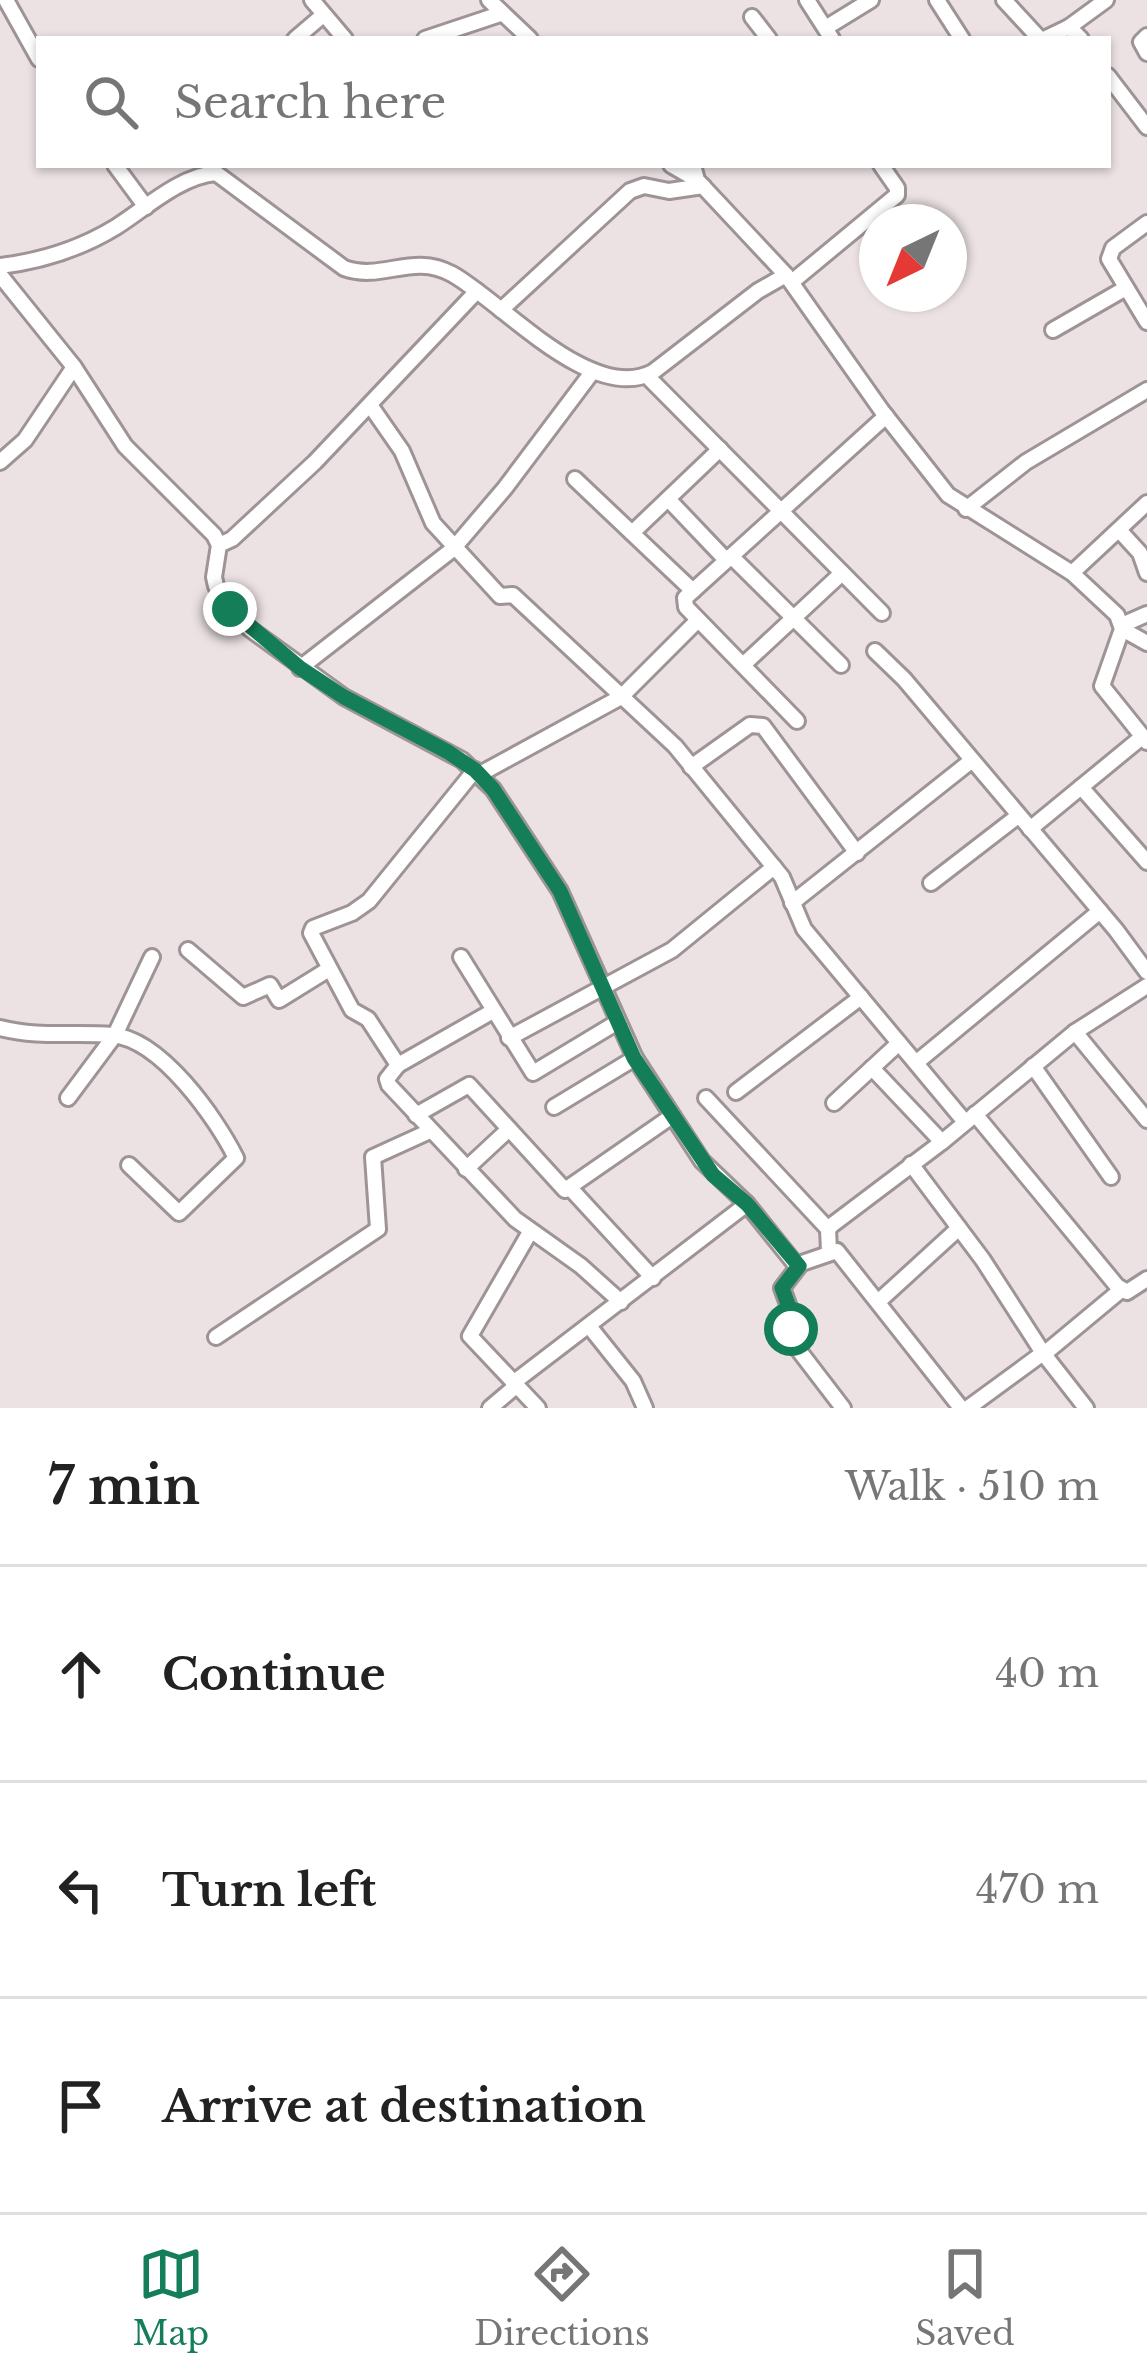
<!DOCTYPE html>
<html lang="en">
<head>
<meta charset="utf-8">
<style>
	:root { --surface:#fff; --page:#f6f6f6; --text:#222; --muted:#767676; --line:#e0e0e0; --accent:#147e58 }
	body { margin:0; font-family:"Libre Baskerville",serif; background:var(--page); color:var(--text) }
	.compass { position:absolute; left:859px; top:204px; width:108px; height:108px; border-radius:50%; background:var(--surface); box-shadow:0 3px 9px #0004; rotate:223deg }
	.stop { position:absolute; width:36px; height:36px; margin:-27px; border:9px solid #147e58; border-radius:50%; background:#fff }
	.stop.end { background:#147e58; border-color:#fff; box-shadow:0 3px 12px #0008 }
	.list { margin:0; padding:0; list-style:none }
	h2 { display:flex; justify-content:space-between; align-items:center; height:156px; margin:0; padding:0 48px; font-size:51px }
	h2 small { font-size:39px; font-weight:400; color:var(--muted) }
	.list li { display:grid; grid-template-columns:78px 1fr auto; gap:36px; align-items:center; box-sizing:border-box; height:216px; padding:0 48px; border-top:3px solid var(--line) }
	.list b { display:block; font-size:45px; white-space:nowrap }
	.list em { font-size:39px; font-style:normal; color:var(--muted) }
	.icon { flex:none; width:66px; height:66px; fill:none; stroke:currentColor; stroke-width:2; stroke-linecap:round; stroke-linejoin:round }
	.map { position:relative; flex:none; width:1147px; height:1408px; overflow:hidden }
	.search { position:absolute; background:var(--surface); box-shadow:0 3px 9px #0004; left:36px; right:36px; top:36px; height:132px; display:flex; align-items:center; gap:30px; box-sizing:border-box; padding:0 42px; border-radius:0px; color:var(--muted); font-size:45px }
	.sheet { height:804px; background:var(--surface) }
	nav { display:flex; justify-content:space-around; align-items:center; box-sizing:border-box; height:168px; border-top:3px solid var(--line); background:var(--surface); font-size:33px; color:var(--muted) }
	nav a { display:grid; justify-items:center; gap:6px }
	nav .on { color:var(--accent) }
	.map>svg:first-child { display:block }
</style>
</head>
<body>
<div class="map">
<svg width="1147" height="1408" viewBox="0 0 1147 1408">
	<rect width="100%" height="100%" fill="#ece2e3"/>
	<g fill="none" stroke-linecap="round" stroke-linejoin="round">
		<g stroke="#9e9495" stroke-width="20">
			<g id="minor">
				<polyline points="6,0 39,59"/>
				<polyline points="312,0 345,39"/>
				<polyline points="489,0 530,39"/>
				<polyline points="807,0 832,39"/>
				<polyline points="937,0 962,39"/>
				<polyline points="1004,0 1040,39"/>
				<polyline points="752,17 769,39"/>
				<polyline points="827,27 871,0"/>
				<polyline points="1069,27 1106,0"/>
				<polyline points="1147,36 1141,42 1147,53"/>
				<polyline points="295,39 322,16"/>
				<polyline points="425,39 500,14"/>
				<polyline points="1044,39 1069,27 1081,39"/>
				<polyline points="1108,76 1147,127"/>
				<polyline points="115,165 146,207"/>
				<polyline points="671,165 697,180"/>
				<polyline points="693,165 697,180 786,275"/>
				<polyline points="1147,223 1113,248 1109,259 1147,322"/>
				<path d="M0 266C42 261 80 249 116 227 146 208 180 176 216 173L344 268C383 282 412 252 452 274 501 301 592 405 653 372L758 291 786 275 882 411 948 495 1072 573 1117 615 1122 629 1102 686 1147 742"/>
				<polyline points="0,275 74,367 125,446 214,535 219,545 214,577 216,586 230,609 250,629 344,697 462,760 493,789 560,891 635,1058 702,1161 747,1204 796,1265 837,1251 961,1408"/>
				<polyline points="793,281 897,195 897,188 881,165"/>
				<polyline points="501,310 630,191 644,186 669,191 703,186"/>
				<polyline points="1053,330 1126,288"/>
				<polyline points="647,376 882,613"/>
				<polyline points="370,405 402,451 433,523 500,596 513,595 675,746 782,877 804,929 965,1122"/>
				<polyline points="0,462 25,440 74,367"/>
				<polyline points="575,479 693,591"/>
				<polyline points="668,499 726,560"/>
				<polyline points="966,509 1026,462 1147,390"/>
				<polyline points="1119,530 1140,553 1147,573"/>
				<polyline points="632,533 720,449"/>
				<polyline points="219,545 232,539 315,462 477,291"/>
				<polyline points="731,556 841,665"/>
				<polyline points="1072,573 1147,503"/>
				<polyline points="1122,625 1147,614"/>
				<polyline points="1122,629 1147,643"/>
				<polyline points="875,651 904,679 1116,930 1147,972"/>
				<polyline points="743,665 842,573"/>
				<polyline points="300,668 453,549 505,488 593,371"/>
				<polyline points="797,721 686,607 685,598 886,416"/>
				<polyline points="691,767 750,725 763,726 857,853"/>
				<polyline points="475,770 369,901 352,913 313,928 311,933 352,1010 368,1019 398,1065 387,1079 389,1085 515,1219 581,1266 621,1302"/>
				<polyline points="480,774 621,697 698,620"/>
				<polyline points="1081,787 1147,862"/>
				<polyline points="1030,829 1142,737"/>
				<polyline points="931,883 1018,816"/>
				<polyline points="792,903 971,761"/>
				<polyline points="188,950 243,997 270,985 279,1000 329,969"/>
				<polyline points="461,957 533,1073 616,1023"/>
				<path d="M0 1028C38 1038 74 1032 112 1035 161 1039 216 1118 236 1158L179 1213 129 1165"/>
				<polyline points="1075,1032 1147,1120"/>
				<polyline points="509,1038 672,950 774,867"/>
				<polyline points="917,1062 1100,911"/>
				<polyline points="398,1065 493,1011"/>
				<polyline points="1033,1066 1111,1177"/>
				<polyline points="872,1068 942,1142"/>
				<polyline points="736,1092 861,997"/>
				<polyline points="68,1098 115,1035 152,957"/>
				<polyline points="706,1098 828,1229"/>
				<polyline points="834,1103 899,1043"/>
				<polyline points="554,1107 635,1058"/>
				<polyline points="975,1114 1117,1286 1127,1292 1147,1279"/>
				<polyline points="416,1115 469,1085 565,1190 672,1116"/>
				<polyline points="911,1164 983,1260 1043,1353 968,1408"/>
				<polyline points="466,1169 509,1129"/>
				<polyline points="571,1189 653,1278"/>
				<polyline points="530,1232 470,1336 538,1408"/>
				<polyline points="829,1251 828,1229 832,1225 942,1142 1075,1032 1147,986"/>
				<polyline points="799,1266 782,1288 793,1318 791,1329 797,1348 843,1408"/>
				<polyline points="879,1301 959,1228"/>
				<polyline points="589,1326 633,1381 645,1408"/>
				<polyline points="216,1337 378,1229 373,1157 430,1131"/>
				<polyline points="1043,1353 1086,1408"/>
				<polyline points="1044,1354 1121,1290"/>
				<polyline points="513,1383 747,1204"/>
				<polyline points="490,1408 516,1386"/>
			</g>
		</g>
		<use href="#minor" stroke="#fff" stroke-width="14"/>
	</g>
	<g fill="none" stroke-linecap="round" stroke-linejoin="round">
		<polyline stroke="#147e58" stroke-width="15" points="230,609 300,668 344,697 448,752 475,770 493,789 560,891 634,1058 713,1175 747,1204 799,1266 782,1288 793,1318 791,1329"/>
	</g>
</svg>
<svg class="compass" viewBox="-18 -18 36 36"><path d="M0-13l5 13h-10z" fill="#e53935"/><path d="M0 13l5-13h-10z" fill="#767676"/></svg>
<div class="stop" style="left:791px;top:1329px"></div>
<div class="stop end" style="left:230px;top:609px"></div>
<div class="search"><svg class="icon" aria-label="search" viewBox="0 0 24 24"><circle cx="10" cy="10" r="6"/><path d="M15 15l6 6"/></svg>Search here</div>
</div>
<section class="sheet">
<h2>7 min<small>Walk · 510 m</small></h2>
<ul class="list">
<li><svg class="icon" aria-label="ahead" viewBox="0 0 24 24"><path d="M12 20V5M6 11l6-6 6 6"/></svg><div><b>Continue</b></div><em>40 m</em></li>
<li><svg class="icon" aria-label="left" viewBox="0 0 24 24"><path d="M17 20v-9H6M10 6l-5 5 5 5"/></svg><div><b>Turn left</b></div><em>470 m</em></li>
<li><svg class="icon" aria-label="arrive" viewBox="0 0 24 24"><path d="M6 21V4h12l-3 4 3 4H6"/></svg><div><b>Arrive at destination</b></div></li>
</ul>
</section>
<nav>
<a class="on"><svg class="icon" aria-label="map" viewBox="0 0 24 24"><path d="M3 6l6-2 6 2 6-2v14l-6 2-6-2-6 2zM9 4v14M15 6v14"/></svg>Map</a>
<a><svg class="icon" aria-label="directions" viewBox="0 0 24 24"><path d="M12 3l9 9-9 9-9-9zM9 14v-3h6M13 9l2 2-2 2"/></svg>Directions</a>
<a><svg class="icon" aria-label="saved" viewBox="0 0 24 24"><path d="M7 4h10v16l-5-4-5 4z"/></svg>Saved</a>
</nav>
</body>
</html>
